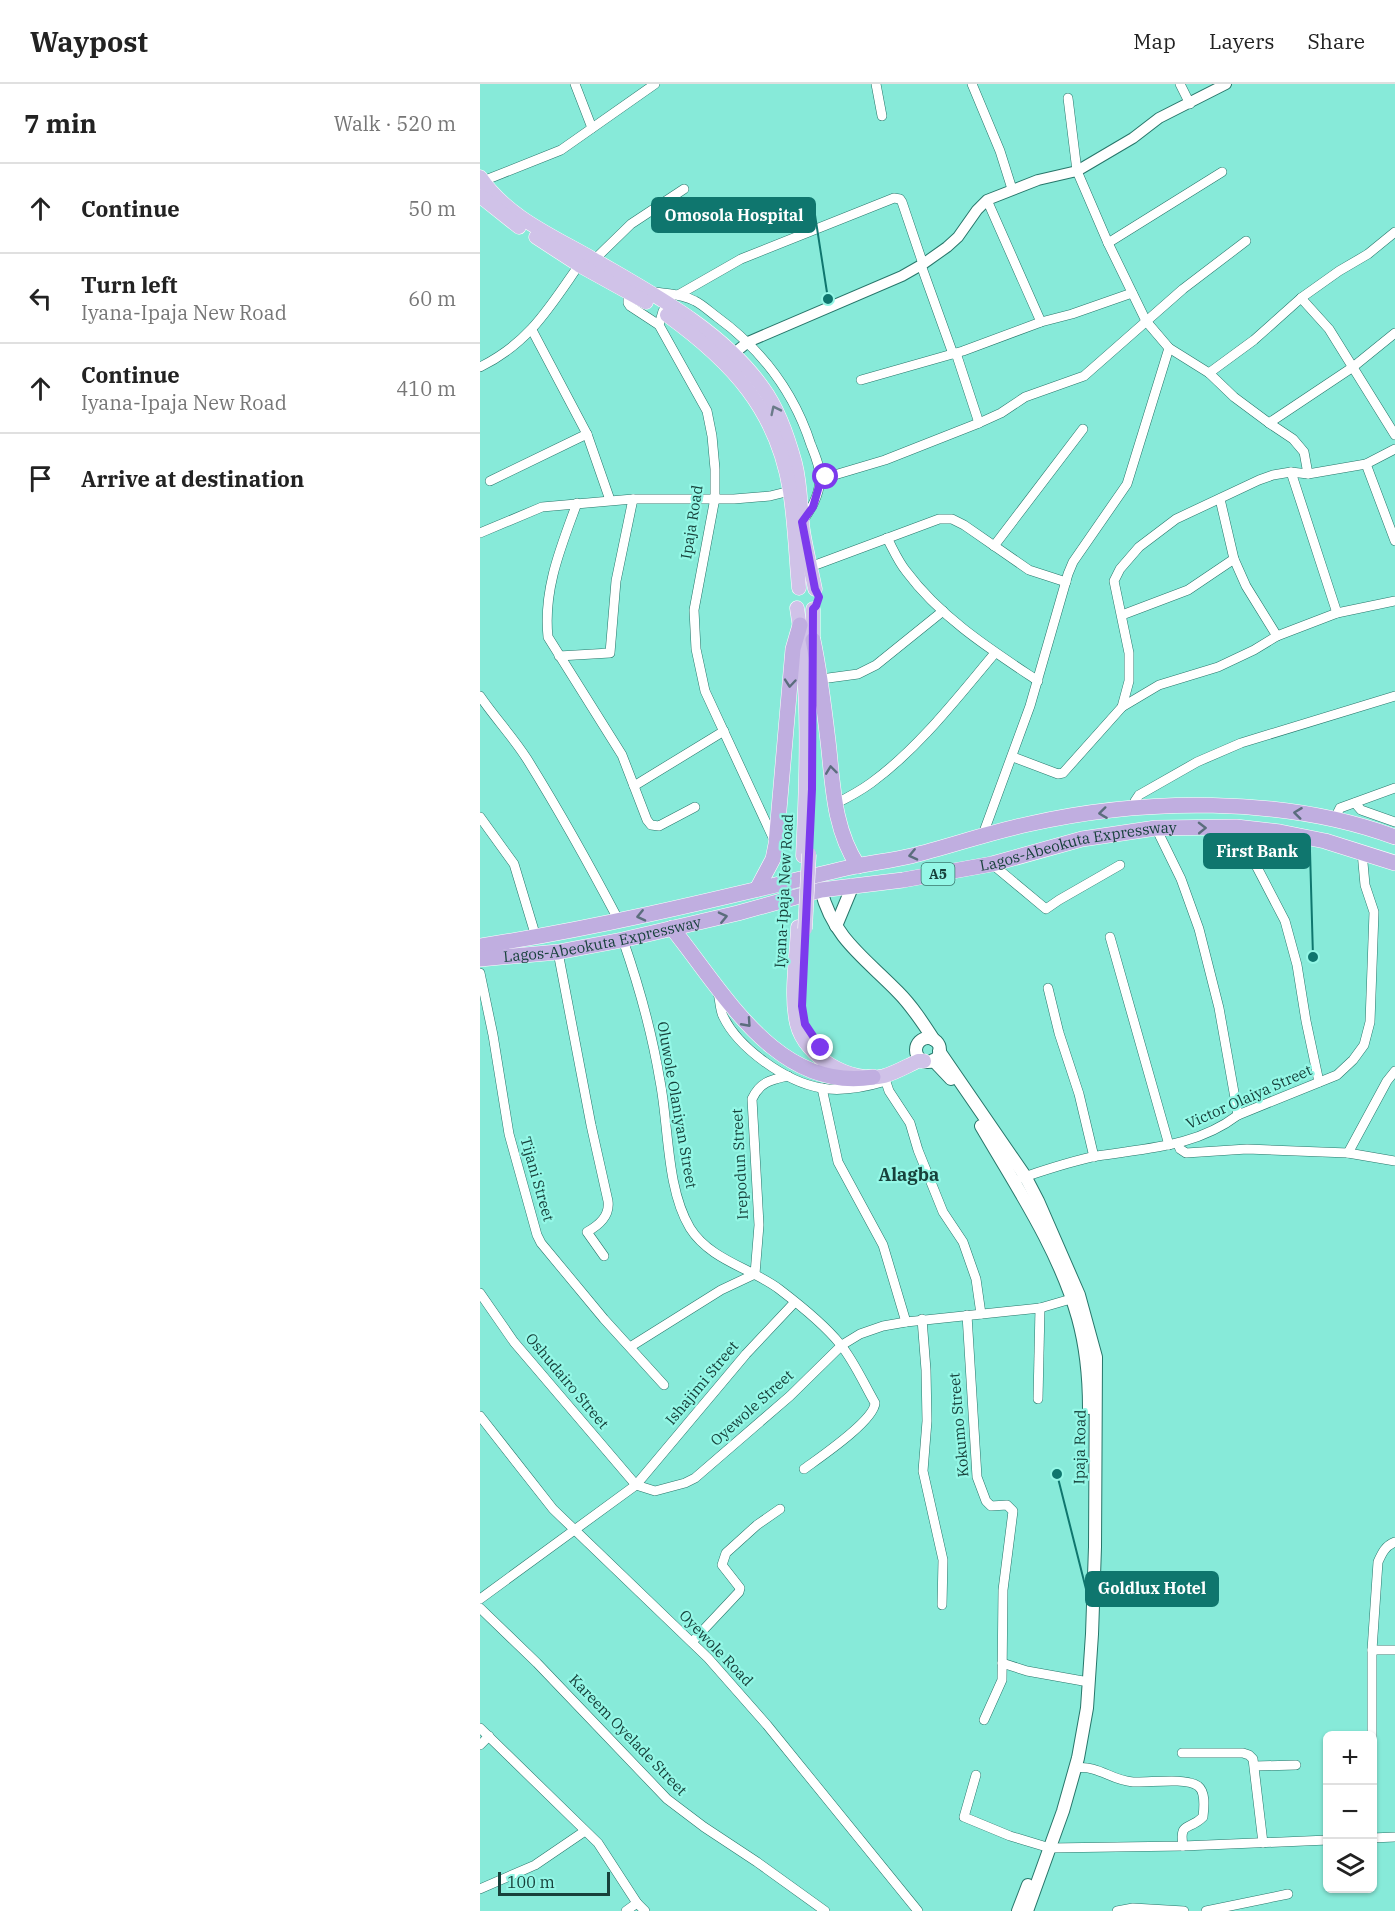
<!DOCTYPE html>
<html lang="en">
<head>
<meta charset="utf-8">
<style>
	:root { --surface:#fff; --page:#f2f2f2; --text:#222; --muted:#767676; --line:#e0e0e0 }
	body { margin:0; font-family:"IBM Plex Serif",serif; background:var(--page); color:var(--text) }
	.controls { position:absolute; right:18px; bottom:18px; display:grid; overflow:hidden; border-radius:9px; box-shadow:0 2px 4px #0004 }
	.controls button { width:54px; height:54px; display:grid; place-items:center; padding:0; border:0; border-bottom:2px solid var(--line); background:var(--surface); color:var(--text); font:30px sans-serif }
	.scale { position:absolute; left:18px; bottom:15px; width:112px; box-sizing:border-box; padding-left:6px; border:3px solid #17413b; border-top:0; font-size:16px; line-height:21px; white-space:nowrap; color:#17413b; -webkit-text-stroke:4px #94f7e6; paint-order:stroke }
	.stop { position:absolute; width:18px; height:18px; margin:-14px; border:4px solid #7c3aed; border-radius:50%; background:#fff }
	.stop.end { background:#7c3aed; border-color:#fff; box-shadow:0 2px 6px #0008 }
	.list { margin:0; padding:0; list-style:none }
	h2 { display:flex; justify-content:space-between; align-items:center; height:78px; margin:0; padding:0 24px; font-size:26px }
	h2 small { font-size:20px; font-weight:400; color:var(--muted) }
	.list li { display:grid; grid-template-columns:39px 1fr auto; gap:18px; align-items:center; box-sizing:border-box; height:90px; padding:0 24px; border-top:2px solid var(--line) }
	.list b { display:block; font-size:22px; white-space:nowrap }
	.list p { margin:0; font-size:20px; white-space:nowrap; color:var(--muted) }
	.list em { font-size:20px; font-style:normal; color:var(--muted) }
	.icon { flex:none; width:33px; height:33px; fill:none; stroke:currentColor; stroke-width:2; stroke-linecap:round; stroke-linejoin:round }
	.map { position:relative; flex:none; width:915px; height:1827px; overflow:hidden }
	header { display:flex; align-items:center; gap:36px; box-sizing:border-box; height:84px; padding:0 30px; background:var(--surface); border-bottom:2px solid var(--line) }
	header strong { font-size:28px }
	nav { display:flex; gap:33px; margin-inline-start:auto; font-size:21px }
	main { display:flex }
	aside { flex:1; background:var(--surface) }
	.map>svg:first-child { display:block }
</style>
</head>
<body>
<header>
<strong>Waypost</strong>
<nav><a>Map</a><a>Layers</a><a>Share</a></nav>
</header>
<main>
<aside>
<h2>7 min<small>Walk · 520 m</small></h2>
<ul class="list">
<li><svg class="icon" aria-label="ahead" viewBox="0 0 24 24"><path d="M12 20V5M6 11l6-6 6 6"/></svg><div><b>Continue</b></div><em>50 m</em></li>
<li><svg class="icon" aria-label="left" viewBox="0 0 24 24"><path d="M17 20v-9H6M10 6l-5 5 5 5"/></svg><div><b>Turn left</b><p>Iyana-Ipaja New Road</p></div><em>60 m</em></li>
<li><svg class="icon" aria-label="ahead" viewBox="0 0 24 24"><path d="M12 20V5M6 11l6-6 6 6"/></svg><div><b>Continue</b><p>Iyana-Ipaja New Road</p></div><em>410 m</em></li>
<li><svg class="icon" aria-label="arrive" viewBox="0 0 24 24"><path d="M6 21V4h12l-3 4 3 4H6"/></svg><div><b>Arrive at destination</b></div></li>
</ul>
</aside>
<div class="map">
<svg width="915" height="1827" viewBox="0 0 915 1827">
	<rect width="100%" height="100%" fill="#87ead9"/>
	<g fill="none" stroke-linecap="round" stroke-linejoin="round">
		<g stroke="#27766a" stroke-width="10">
			<g id="minor">
				<polyline points="95,0 112,44"/>
				<polyline points="396,0 402,32"/>
				<polyline points="492,0 520,67 532,105"/>
				<polyline points="700,0 710,20"/>
				<polyline points="3,97 81,66 175,0"/>
				<polyline points="507,116 561,238"/>
				<polyline points="628,159 742,88"/>
				<polyline points="114,176 151,140 204,105"/>
				<polyline points="441,181 473,270"/>
				<polyline points="148,208 148,219 150,222 179,241"/>
				<path d="M175 208C188 210 203 210 215 217 223 221 230 228 237 233 282 266 314 308 331 361 335 371 341 385 340 396 339 412 331 425 322 438"/>
				<polyline points="198,211 261,175 414,114 420,115 422,118 443,180"/>
				<polyline points="821,214 849,245 915,351"/>
				<polyline points="183,227 179,241 227,327 232,352 235,385 235,414 214,526 216,565 225,607 295,758"/>
				<polyline points="52,246 107,350 130,416"/>
				<polyline points="689,264 729,289 754,313 789,339 813,355 824,368 828,390"/>
				<polyline points="476,269 499,339"/>
				<path d="M0 283C49 259 69 224 99 181"/>
				<polyline points="729,289 774,256 821,214 859,187 888,170 915,148"/>
				<polyline points="381,296 483,267 561,238 592,230 652,209"/>
				<polyline points="789,339 873,283 915,249"/>
				<polyline points="886,380 915,457"/>
				<polyline points="811,388 857,529"/>
				<polyline points="341,395 405,376 499,339 521,329 545,313 604,292 703,205 766,157"/>
				<polyline points="10,397 107,350"/>
				<polyline points="740,415 754,475 766,502 797,552"/>
				<path d="M97 419C81 463 63 505 68 553L142 671 167 736 171 741 179 742 215 723"/>
				<polyline points="0,449 62,423 153,415 254,415 290,412 310,407"/>
				<path d="M407 454C413 465 418 477 426 487 461 534 510 565 558 597"/>
				<polyline points="514,462 603,345"/>
				<polyline points="330,483 459,435 472,435 484,441 549,486 586,498"/>
				<polyline points="642,531 708,506 754,475"/>
				<polyline points="79,572 130,569 136,497 153,415"/>
				<polyline points="341,595 378,590 396,581 463,527"/>
				<path d="M0 612C15 634 33 653 47 675 80 728 110 782 139 837"/>
				<polyline points="642,623 679,601 738,583 774,566 797,552 857,529 915,517"/>
				<polyline points="533,673 578,690 583,689 642,623 649,597 649,569 634,497 640,485 659,463 696,435 779,396 793,391 811,388 828,390 886,380 915,365"/>
				<polyline points="154,702 244,647"/>
				<polyline points="875,719 881,726 915,738"/>
				<path d="M355 720C367 714 380 707 391 699 439 664 477 614 515 569"/>
				<polyline points="654,725 655,717 659,711 717,678 761,659 915,612"/>
				<polyline points="0,733 34,780 56,853"/>
				<polyline points="854,736 860,724 915,704"/>
				<polyline points="756,743 805,837 817,881 826,937 839,998"/>
				<polyline points="676,744 701,795 719,845 739,924 758,1031"/>
				<polyline points="502,753 550,622 588,490 593,478 647,400 689,264 666,237 628,159 597,87 588,14"/>
				<polyline points="512,780 566,825 579,816 640,781"/>
				<polyline points="630,853 689,1061"/>
				<path d="M143 856C159 902 172 949 180 997 189 1042 186 1104 210 1144 230 1176 271 1184 299 1205 320 1221 344 1240 360 1260 374 1277 384 1300 395 1319 394 1337 339 1374 324 1385"/>
				<path d="M78 868 111 1041 128 1117C130 1132 119 1141 107 1148L124 1172"/>
				<polyline points="0,889 13,951 29,1050 57,1151 61,1159 124,1235 184,1301"/>
				<polyline points="568,904 579,949 599,1010 614,1073"/>
				<path d="M238 909C240 916 240 926 243 932 258 964 306 998 341 1004 362 1008 386 1003 406 997"/>
				<polyline points="404,992 409,1007 430,1039 438,1066 463,1128 483,1158 496,1195 501,1230"/>
				<polyline points="342,1004 358,1078 403,1161 426,1238"/>
				<polyline points="698,1060 700,1065 706,1069 767,1065 868,1069 915,1077"/>
				<polyline points="868,1069 907,997 915,987"/>
				<path d="M541 1094C565 1086 591 1077 617 1072 667 1064 716 1063 758 1031L857 991 873 976 884 961 890 938 894 828 885 801 882 768"/>
				<polyline points="0,1209 34,1258 156,1401 266,1270 314,1219"/>
				<polyline points="487,1231 497,1393 506,1417 511,1422 527,1421 533,1427 523,1506 522,1596 504,1636"/>
				<polyline points="442,1235 446,1286 447,1337 443,1387 463,1476 462,1521"/>
				<path d="M150 1263 241 1206 275 1190 279 1141 272 1015C280 998 290 996 308 992"/>
				<polyline points="558,1315 560,1224"/>
				<polyline points="0,1332 73,1425 228,1574 287,1641 438,1827"/>
				<polyline points="0,1515 156,1401 175,1407 205,1399 215,1394 310,1312 362,1261 380,1250 403,1242 426,1238 560,1224 591,1215"/>
				<polyline points="0,1524 57,1579 187,1715 224,1743 277,1778 345,1827"/>
				<polyline points="212,1558 259,1508 260,1504 242,1481 246,1469 277,1441 300,1425"/>
				<polyline points="892,1566 915,1566"/>
				<polyline points="522,1579 547,1587 603,1597"/>
				<polyline points="0,1644 118,1759 157,1819 165,1827"/>
				<path d="M892 1652V1566L898 1478C902 1469 905 1462 915 1458"/>
				<polyline points="0,1661 9,1652"/>
				<polyline points="702,1669 763,1669 769,1671 773,1675 783,1759"/>
				<polyline points="775,1682 816,1681"/>
				<path d="M595 1684C620 1681 629 1696 653 1698 669 1699 705 1693 718 1702 726 1708 724 1724 723 1733 709 1747 699 1737 703 1762"/>
				<polyline points="496,1691 484,1733 530,1752 570,1764 703,1762 848,1756"/>
				<polyline points="892,1754 915,1753"/>
				<polyline points="0,1805 55,1781 105,1747"/>
				<polyline points="146,1827 157,1819"/>
				<polyline points="637,1827 653,1824 704,1827"/>
				<polyline points="726,1827 808,1810"/>
			</g>
		</g>
		<g stroke="#27766a" stroke-width="12">
			<polyline id="tertiary" points="253,270 268,258 422,192 443,180 467,163 478,153 497,126 507,116 558,96 597,87 653,54 679,34 746,0"/>
		</g>
		<g stroke="#27766a" stroke-width="14">
			<g id="secondary">
				<path d="M341 806C353 854 385 874 418 908 432 922 443 939 454 956"/>
				<polyline points="356,842 373,801"/>
				<circle cx="448" cy="966" r="12"/>
				<polyline points="459,967 545,1092 558,1117 599,1211 616,1273 615,1463 612,1550 607,1624 598,1674 583,1727 547,1827"/>
				<polyline points="453,976 471,995"/>
				<path d="M501 1042C536 1102 579 1166 598 1234 606 1263 609 1294 609 1324"/>
				<polyline points="538,1827 548,1801"/>
			</g>
		</g>
		<g stroke="#fff" stroke-width="15">
			<g id="primary">
				<path d="M0 93C27 133 73 152 113 175 173 210 242 246 283 304 299 326 308 353 315 379 321 402 320 424 323 447 326 466 331 485 335 505"/>
				<polyline points="0,112 39,143"/>
				<polyline points="56,153 99,181 166,218"/>
				<path d="M187 231C252 278 297 326 310 407 315 439 316 472 319 504"/>
				<path d="M317 524C330 606 327 689 323 772"/>
				<polyline points="333,567 333,525"/>
				<path d="M318 843C317 873 310 911 317 940 325 973 371 1000 404 992 415 989 427 982 438 977H444"/>
			</g>
		</g>
		<g stroke="#fff" stroke-width="16">
			<g id="trunk">
				<path d="M333 556C340 589 344 623 348 657 353 700 353 744 378 782"/>
				<polyline points="277,805 293,775 296,760 313,565 320,541"/>
				<path d="M192 844C243 907 297 1009 393 993"/>
				<path d="M0 862C124 843 245 813 367 784 388 779 410 777 431 772 471 762 510 748 549 740 663 714 804 712 915 753"/>
				<path id="s1" d="M0 875 78 868 142 856 258 829 341 806 423 796 512 780 602 755 676 744 756 743 800 748 845 757 915 779"/>
			</g>
		</g>
		<use href="#minor" stroke="#fff" stroke-width="9"/>
		<use href="#tertiary" stroke="#fff" stroke-width="10"/>
		<use href="#secondary" stroke="#fff" stroke-width="12"/>
		<use href="#primary" stroke="#d0c2e8" stroke-width="14"/>
		<use href="#trunk" stroke="#c0aee0" stroke-width="15"/>
		<g stroke="#fff" stroke-width="15" stroke-linecap="butt">
			<polyline id="primary-bridge" points="325,845 329,770"/>
		</g>
		<use href="#primary-bridge" stroke="#d0c2e8" stroke-width="14"/>
	</g>
	<defs><path id="oneway-chevron" d="M-2-3.5L2.5 0L-2 3.5" fill="none" stroke-width="1.6" stroke-linecap="round" stroke-linejoin="round" transform="scale(1.5)"/></defs>
	<use stroke="#6a7b89" href="#oneway-chevron" transform="translate(295 326) rotate(-116)"/>
	<g stroke="#5b6d7d">
		<use href="#oneway-chevron" transform="translate(310 599) rotate(95)"/>
		<use href="#oneway-chevron" transform="translate(351 686) rotate(-97)"/>
		<use href="#oneway-chevron" transform="translate(623 729) rotate(173)"/>
		<use href="#oneway-chevron" transform="translate(818 729) rotate(-173)"/>
		<use href="#oneway-chevron" transform="translate(722 744) rotate(-1)"/>
		<use href="#oneway-chevron" transform="translate(433 771) rotate(167)"/>
		<use href="#oneway-chevron" transform="translate(161 832) rotate(167)"/>
		<use href="#oneway-chevron" transform="translate(243 833) rotate(-13)"/>
		<use href="#oneway-chevron" transform="translate(267 939) rotate(48)"/>
	</g>
	<g fill="none" stroke-linecap="round" stroke-linejoin="round">
		<polyline stroke="#7c3aed" stroke-width="8" points="341,964 325,940 322,922 332,705 333,525 336,522 339,513 335,505 322,438 333,423 341,395 346,393"/>
	</g>
	<g text-anchor="middle" stroke-width="4.5" stroke-linejoin="round" paint-order="stroke">
		<rect fill="#94f7e6" stroke="#3c786e" stroke-width="1.5" x="441.5" y="779" width="33" height="22" rx="4.5"/>
		<g font-size="14" font-weight="bold" fill="#17413b">
			<text x="458" y="795">A5</text>
		</g>
		<g font-size="15" fill="#17413b" stroke="#94f7e6">
			<text transform="translate(212 438) rotate(-81)" y="5">Ipaja Road</text>
			<text dy="5" stroke="none"><textPath href="#s1" startOffset="610">Lagos-Abeokuta Expressway</textPath></text>
			<text transform="translate(304 807) rotate(-87)" y="5">Iyana-Ipaja New Road</text>
			<text dy="5" stroke="none"><textPath href="#s1" startOffset="124">Lagos-Abeokuta Expressway</textPath></text>
			<text transform="translate(769 1013) rotate(-24)" y="5">Victor Olaiya Street</text>
			<text transform="translate(197 1021) rotate(80)" y="5">Oluwole Olaniyan Street</text>
			<text transform="translate(260 1080) rotate(-93)" y="5">Irepodun Street</text>
			<text transform="translate(57 1095) rotate(74)" y="5">Tijani Street</text>
			<text transform="translate(87 1297) rotate(50)" y="5">Oshudairo Street</text>
			<text transform="translate(222 1299) rotate(-50)" y="5">Ishajimi Street</text>
			<text transform="translate(272 1324) rotate(-42)" y="5">Oyewole Street</text>
			<text transform="translate(479 1341) rotate(-95)" y="5">Kokumo Street</text>
			<text transform="translate(600 1363) rotate(-89)" y="5">Ipaja Road</text>
			<text transform="translate(236 1564) rotate(46)" y="5">Oyewole Road</text>
			<text transform="translate(148 1651) rotate(46)" y="5">Kareem Oyelade Street</text>
		</g>
		<g font-size="18" font-weight="bold" fill="#17413b" stroke="#94f7e6">
			<text x="429" y="1097">Alagba</text>
		</g>
	</g>
	<path fill="none" stroke="#0f766e" stroke-width="2" d="M348 215L335 131M833 873L830 767M577 1390L606 1505"/>
	<g fill="#0f766e" stroke="#94f7e6" stroke-width="2">
		<circle cx="348" cy="215" r="6"/>
		<circle cx="833" cy="873" r="6"/>
		<circle cx="577" cy="1390" r="6"/>
	</g>
	<g fill="#0f766e" stroke="#0f766e" stroke-width="2">
		<rect x="172" y="114" width="163" height="34" rx="6"/>
		<rect x="724" y="750" width="106" height="34" rx="6"/>
		<rect x="606" y="1488" width="132" height="34" rx="6"/>
	</g>
	<g font-size="16" text-anchor="middle" font-weight="bold" fill="#fff">
		<text x="254" y="137">Omosola Hospital</text>
		<text x="777" y="773">First Bank</text>
		<text x="672" y="1510">Goldlux Hotel</text>
	</g>
</svg>
<div class="controls">
<button>+</button>
<button>−</button>
<button><svg class="icon" aria-label="layers" viewBox="0 0 24 24"><path d="M12 4l9 5-9 5-9-5zM3 14l9 5 9-5"/></svg></button>
</div>
<div class="scale">100 m</div>
<div class="stop" style="left:346px;top:393px"></div>
<div class="stop end" style="left:341px;top:964px"></div>
</div>
</main>
</body>
</html>
